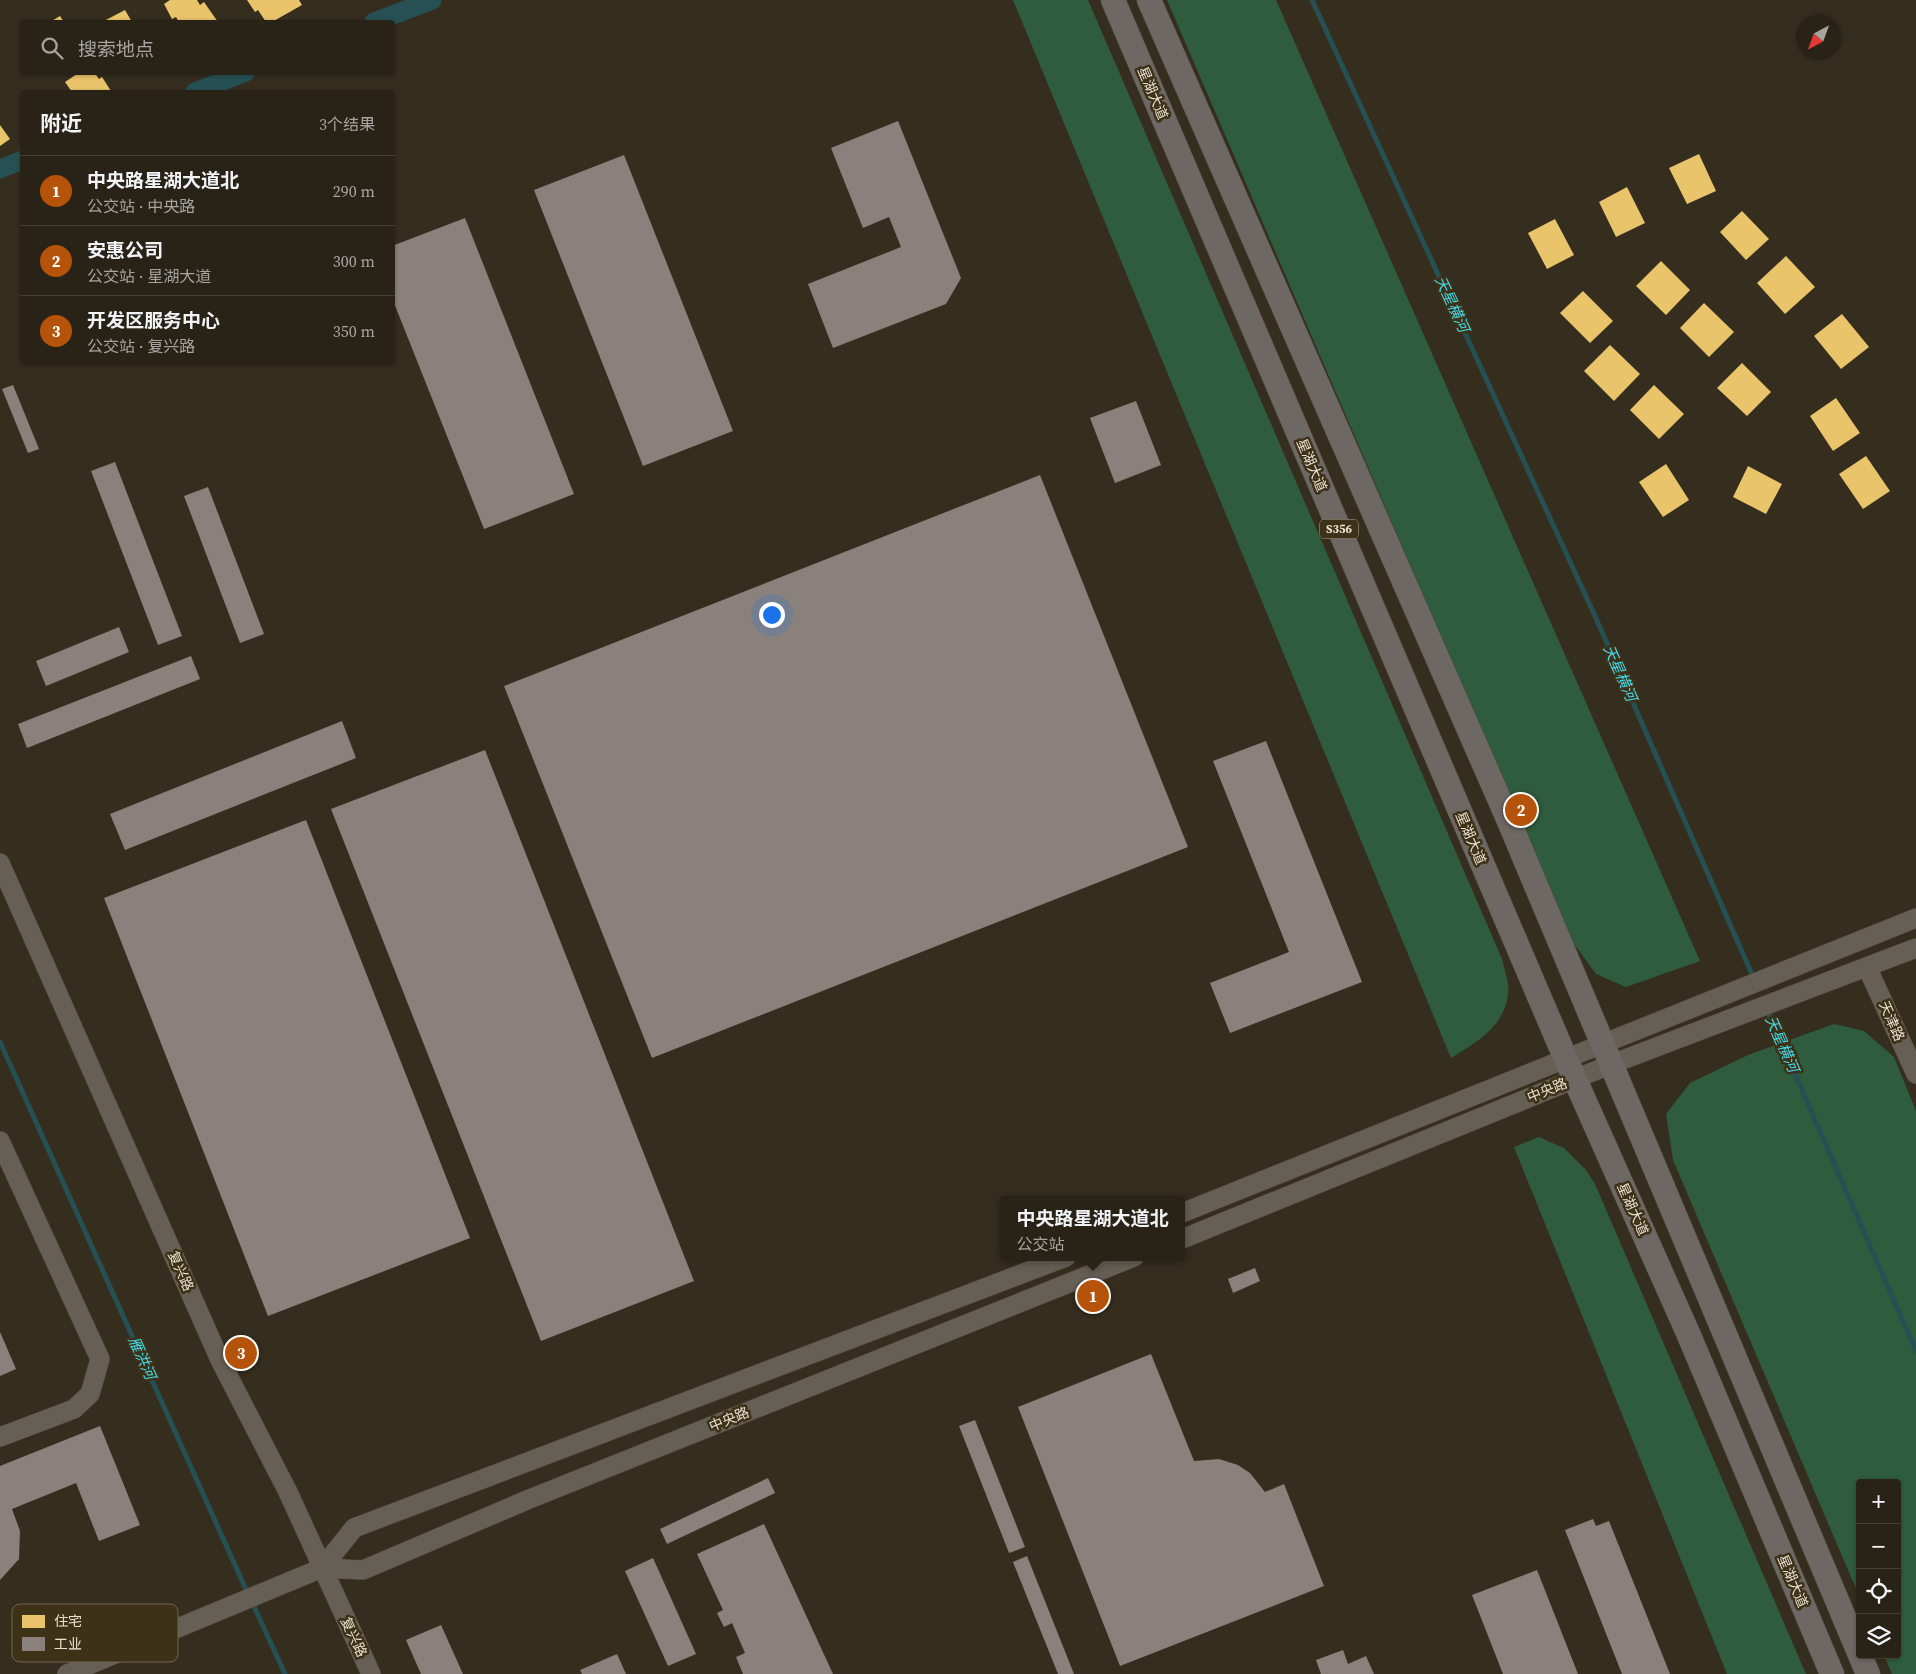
<!DOCTYPE html>
<html lang="zh">
<head>
<meta charset="utf-8">
<style>
	:root { --surface:#282217; --page:#342f24; --text:#f1f3f6; --muted:#a5a4a1; --line:#443f36; --accent:#b45309 }
	body { margin:0; font-family:"Source Serif 4","Noto Sans SC",serif; background:var(--page); color:var(--text) }
	.controls { position:absolute; right:15px; bottom:15px; display:grid; overflow:hidden; border-radius:5px; box-shadow:0 1px 4px #0004 }
	.controls button { width:45px; height:45px; display:grid; place-items:center; padding:0; border:0; border-bottom:1px solid var(--line); background:var(--surface); color:var(--text); font:25px sans-serif }
	.compass { position:absolute; left:1796px; top:15px; width:45px; height:45px; border-radius:50%; background:var(--surface); box-shadow:0 1px 4px #0004; rotate:221deg }
	.you { position:absolute; left:771px; top:614px; width:18px; height:18px; margin:-12px; border:4px solid #fff; border-radius:50%; background:#1a73e8; box-shadow:0 0 0 8px #1a73e833 }
	.badge { display:grid; place-items:center; width:32px; height:32px; border-radius:50%; background:var(--accent); color:#fff; font-size:16px; font-weight:700 }
	.pin { position:absolute; translate:-50% -50%; border:2px solid #fff; box-shadow:0 1px 5px #0006 }
	.popup { position:absolute; left:1000px; top:1196px; width:185px; height:65px; box-sizing:border-box; display:grid; place-content:center; border-radius:5px; background:var(--surface); filter:drop-shadow(0 1px 4px #0005); font-size:16px; white-space:nowrap; color:var(--muted) }
	.popup b { font-size:19px; color:var(--text) }
	.popup::after { content:''; position:absolute; left:50%; top:100%; margin-left:-10px; border:10px solid transparent; border-top-color:var(--surface) }
	.list { margin:0; padding:0; list-style:none }
	h2 { display:flex; justify-content:space-between; align-items:center; height:65px; margin:0; padding:0 20px; font-size:21px }
	h2 small { font-size:16px; font-weight:400; color:var(--muted) }
	.list li { display:grid; grid-template-columns:32px 1fr auto; gap:15px; align-items:center; box-sizing:border-box; height:70px; padding:0 20px; border-top:1px solid var(--line) }
	.list b { display:block; font-size:19px; white-space:nowrap }
	.list p { margin:0; font-size:16px; white-space:nowrap; color:var(--muted) }
	.list em { font-size:16px; font-style:normal; color:var(--muted) }
	.icon { flex:none; width:28px; height:28px; fill:none; stroke:currentColor; stroke-width:2; stroke-linecap:round; stroke-linejoin:round }
	.map { position:relative; flex:none; width:1916px; height:1674px; overflow:hidden }
	.search { position:absolute; background:var(--surface); box-shadow:0 1px 4px #0004; left:20px; top:20px; width:375px; height:55px; display:flex; align-items:center; gap:12px; box-sizing:border-box; padding:0 18px; border-radius:5px; color:var(--muted); font-size:19px }
	.panel { position:absolute; background:var(--surface); box-shadow:0 1px 4px #0004; left:20px; top:90px; width:375px; height:275px; border-radius:5px }
	.map>svg:first-child { display:block }
</style>
</head>
<body>
<div class="map">
<svg width="1916" height="1674" viewBox="0 0 1916 1674">
	<rect width="100%" height="100%" fill="#352e1f"/>
	<g fill="#2f5c3c">
		<path d="M1013 0H1088L1502 959C1504 969 1510 984 1508 994 1504 1027 1477 1042 1451 1058Z"/>
		<polygon points="1167,0 1276,0 1700,961 1626,987 1596,974 1572,941"/>
		<polygon points="1834,1024 1864,1031 1894,1057 1916,1111 1916,1674 1892,1674 1884,1655 1897,1655 1897,1483 1860,1483 1860,1598 1673,1160 1666,1114 1690,1083 1748,1055"/>
		<polygon points="1539,1137 1564,1148 1586,1170 1595,1184 1806,1674 1727,1674 1514,1147"/>
	</g>
	<g fill="#e9c46a">
		<polygon points="170,0 197,0 200,5 204,2 218,22 179,22 176,17 172,19 164,4"/>
		<polygon points="247,0 299,0 302,5 272,22 266,22 258,10 255,12"/>
		<polygon points="125,10 132,22 102,22"/>
		<polygon points="60,16 64,22 50,22"/>
		<polygon points="80,72 94,72 99,79 102,77 111,91 72,92 65,82"/>
		<polygon points="0,125 10,139 0,146"/>
		<polygon points="1699,154 1716,191 1687,204 1669,168"/>
		<polygon points="1627,187 1645,223 1616,237 1599,202"/>
		<polygon points="1742,211 1769,239 1746,260 1720,232"/>
		<polygon points="1555,219 1574,255 1547,269 1528,233"/>
		<polygon points="1786,256 1815,287 1785,314 1757,283"/>
		<polygon points="1661,261 1690,290 1666,315 1636,286"/>
		<polygon points="1583,291 1613,321 1590,343 1560,313"/>
		<polygon points="1704,303 1734,332 1709,357 1680,328"/>
		<polygon points="1842,314 1869,347 1841,369 1814,336"/>
		<polygon points="1610,345 1640,374 1614,401 1584,371"/>
		<polygon points="1742,363 1771,392 1747,416 1717,388"/>
		<polygon points="1654,385 1684,414 1659,439 1630,410"/>
		<polygon points="1836,398 1860,433 1833,451 1810,416"/>
		<polygon points="1866,456 1890,491 1863,509 1839,474"/>
		<polygon points="1666,464 1689,500 1663,517 1639,482"/>
		<polygon points="1748,466 1782,484 1766,514 1733,497"/>
	</g>
	<g fill="#8a817c">
		<polygon points="898,121 961,278 946,304 833,348 808,284 901,247 889,217 863,228 831,148"/>
		<polygon points="624,155 733,431 643,466 534,190"/>
		<polygon points="465,218 574,494 484,529 392,298 392,246"/>
		<polygon points="13,385 39,449 28,453 2,389"/>
		<polygon points="1136,401 1161,465 1115,483 1090,418"/>
		<polygon points="115,462 182,636 158,645 91,471"/>
		<polygon points="1040,475 1188,847 652,1058 504,686"/>
		<polygon points="208,487 264,634 240,643 184,496"/>
		<polygon points="119,627 129,652 46,686 36,661"/>
		<polygon points="191,656 200,679 27,748 18,724"/>
		<polygon points="342,721 356,758 125,850 110,814"/>
		<polygon points="1266,741 1362,982 1230,1033 1210,983 1289,952 1213,761"/>
		<polygon points="485,750 694,1281 541,1341 331,809"/>
		<polygon points="306,820 470,1238 268,1316 104,898"/>
		<polygon points="1255,1268 1260,1281 1233,1293 1228,1279"/>
		<polygon points="0,1332 16,1369 0,1376"/>
		<polygon points="1151,1354 1194,1461 1219,1459 1238,1465 1250,1473 1265,1492 1284,1484 1324,1586 1120,1666 1018,1407"/>
		<polygon points="975,1420 1025,1547 1009,1553 959,1426"/>
		<polygon points="100,1426 140,1525 99,1541 76,1483 12,1509 20,1531 19,1559 0,1580 0,1466"/>
		<polygon points="768,1478 775,1493 667,1544 660,1529"/>
		<polygon points="1593,1519 1596,1526 1609,1521 1670,1674 1622,1674 1565,1530"/>
		<polygon points="764,1524 833,1674 743,1674 736,1657 745,1653 732,1623 724,1627 717,1613 723,1610 697,1554"/>
		<polygon points="1027,1556 1074,1674 1058,1674 1013,1562"/>
		<polygon points="653,1558 696,1654 668,1666 625,1571"/>
		<polygon points="1537,1570 1578,1674 1503,1674 1472,1595"/>
		<polygon points="441,1625 463,1674 421,1674 406,1640"/>
		<polygon points="1343,1650 1348,1664 1366,1656 1374,1674 1321,1674 1316,1660"/>
		<polygon points="617,1654 626,1674 582,1674 580,1670"/>
	</g>
	<g fill="none" stroke-linecap="round" stroke-linejoin="round">
		<g stroke="#265054" stroke-width="5">
			<polyline points="1312,0 1595,616 1754,979"/>
			<polyline points="1767,1010 1916,1351"/>
			<polyline points="0,1042 248,1594"/>
			<polyline points="252,1602 285,1674"/>
		</g>
		<g stroke="#265054" stroke-width="19">
			<polyline points="374,22 432,0"/>
			<polyline points="195,92 246,72"/>
			<polyline points="0,169 22,160"/>
		</g>
		<g stroke="#514a3f" stroke-width="20">
			<g id="minor">
				<polyline points="0,863 220,1360 288,1492 371,1674"/>
				<polyline points="1867,967 1916,1074"/>
				<polyline points="0,1141 100,1359 90,1394 74,1409 0,1437"/>
				<polyline points="1182,1213 1916,918"/>
				<polyline points="1182,1239 1612,1064 1916,948"/>
				<polyline points="322,1568 363,1570 527,1500 1134,1257"/>
				<polyline points="67,1674 322,1568 354,1528 1066,1257"/>
			</g>
		</g>
		<g stroke="#514a3f" stroke-width="25">
			<g id="major">
				<polyline points="1113,0 1565,1057 1688,1333 1832,1674"/>
				<polyline points="1149,0 1508,819 1868,1674"/>
			</g>
		</g>
		<use href="#minor" stroke="#655f55" stroke-width="19"/>
		<use href="#major" stroke="#6e6865" stroke-width="24"/>
	</g>
	<g text-anchor="middle" stroke-width="5" stroke-linejoin="round" paint-order="stroke">
		<rect fill="#3d3117" stroke="#b5ac9a" stroke-width="1" x="1320" y="519.5" width="38" height="19" rx="4"/>
		<g font-size="12" font-weight="bold" fill="#e9e1d2">
			<text x="1339" y="533">S356</text>
		</g>
		<g font-size="14" fill="#e9e1d2" stroke="#3d3117">
			<text transform="translate(1153 93) rotate(67)" y="5">星湖大道</text>
			<text transform="translate(1312 465) rotate(67)" y="5">星湖大道</text>
			<text transform="translate(1471 838) rotate(67)" y="5">星湖大道</text>
			<text transform="translate(1892 1021) rotate(66)" y="5">天津路</text>
			<text transform="translate(1547 1090) rotate(-22)" y="5">中央路</text>
			<text transform="translate(1633 1209) rotate(66)" y="5">星湖大道</text>
			<text transform="translate(181 1271) rotate(66)" y="5">复兴路</text>
			<text transform="translate(729 1419) rotate(-22)" y="5">中央路</text>
			<text transform="translate(1793 1581) rotate(67)" y="5">星湖大道</text>
			<text transform="translate(354 1637) rotate(65)" y="5">复兴路</text>
		</g>
		<g font-size="15" font-style="italic" fill="#42dbed" stroke="#3d3117">
			<text transform="translate(1452 304) rotate(65)" y="5">天星横河</text>
			<text transform="translate(1620 673) rotate(66)" y="5">天星横河</text>
			<text transform="translate(1782 1044) rotate(66)" y="5">天星横河</text>
			<text transform="translate(142 1358) rotate(66)" y="5">雁洪河</text>
		</g>
	</g>
	<rect x="12" y="1604" width="166" height="58" rx="8" fill="#3d3117" stroke="#71664f" stroke-width="1"/>
	<rect x="22" y="1615" width="23" height="13" fill="#e9c46a"/>
	<rect x="22" y="1637" width="23" height="14" fill="#8a817c"/>
	<g font-size="14" fill="#e9e1d2">
		<text x="54" y="1626">住宅</text>
		<text x="54" y="1649">工业</text>
	</g>
</svg>
<div class="controls">
<button>+</button>
<button>−</button>
<button><svg class="icon" aria-label="locate" viewBox="0 0 24 24"><circle cx="12" cy="12" r="6"/><path d="M12 2v4M12 18v4M2 12h4M18 12h4"/></svg></button>
<button><svg class="icon" aria-label="layers" viewBox="0 0 24 24"><path d="M12 4l9 5-9 5-9-5zM3 14l9 5 9-5"/></svg></button>
</div>
<svg class="compass" viewBox="-18 -18 36 36"><path d="M0-13l5 13h-10z" fill="#e53935"/><path d="M0 13l5-13h-10z" fill="#a5a4a1"/></svg>
<div class="you"></div>
<div class="pin badge" style="left:1093px;top:1296px">1</div>
<div class="popup"><b>中央路星湖大道北</b>公交站</div>
<div class="pin badge" style="left:1521px;top:810px">2</div>
<div class="pin badge" style="left:241px;top:1353px">3</div>
<div class="search"><svg class="icon" aria-label="search" viewBox="0 0 24 24"><circle cx="10" cy="10" r="6"/><path d="M15 15l6 6"/></svg>搜索地点</div>
<section class="panel">
<h2>附近<small>3个结果</small></h2>
<ul class="list">
<li><span class="badge">1</span><div><b>中央路星湖大道北</b><p>公交站 · 中央路</p></div><em>290 m</em></li>
<li><span class="badge">2</span><div><b>安惠公司</b><p>公交站 · 星湖大道</p></div><em>300 m</em></li>
<li><span class="badge">3</span><div><b>开发区服务中心</b><p>公交站 · 复兴路</p></div><em>350 m</em></li>
</ul>
</section>
</div>
</body>
</html>
